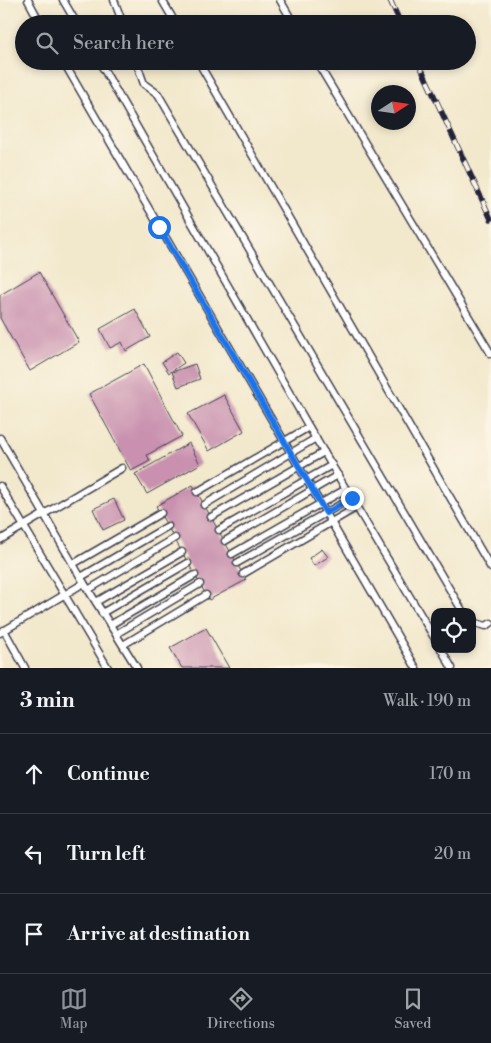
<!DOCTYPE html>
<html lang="en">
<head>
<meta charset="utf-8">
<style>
	:root { --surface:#171b24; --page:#242831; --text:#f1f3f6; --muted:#9ea1a6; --line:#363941; --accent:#8c9099 }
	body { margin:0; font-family:"Libre Bodoni",serif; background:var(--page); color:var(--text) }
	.controls { position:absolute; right:15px; bottom:15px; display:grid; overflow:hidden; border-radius:10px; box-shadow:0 2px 8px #0003 }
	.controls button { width:45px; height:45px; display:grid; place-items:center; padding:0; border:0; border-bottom:1px solid var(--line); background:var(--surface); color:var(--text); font:25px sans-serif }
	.compass { position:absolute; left:371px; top:85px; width:45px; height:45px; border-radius:50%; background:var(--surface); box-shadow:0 2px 8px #0003; rotate:78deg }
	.stop { position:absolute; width:15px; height:15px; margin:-11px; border:4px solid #1a73e8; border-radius:50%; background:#fff }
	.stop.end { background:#1a73e8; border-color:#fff; box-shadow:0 1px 5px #0008 }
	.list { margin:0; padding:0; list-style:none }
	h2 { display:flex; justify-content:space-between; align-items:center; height:65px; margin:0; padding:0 20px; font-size:21px }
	h2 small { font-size:16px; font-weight:400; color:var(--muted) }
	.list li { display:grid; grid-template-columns:32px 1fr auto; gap:15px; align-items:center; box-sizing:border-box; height:80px; padding:0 20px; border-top:1px solid var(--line) }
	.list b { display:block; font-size:19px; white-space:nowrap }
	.list em { font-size:16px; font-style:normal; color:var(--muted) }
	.icon { flex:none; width:28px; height:28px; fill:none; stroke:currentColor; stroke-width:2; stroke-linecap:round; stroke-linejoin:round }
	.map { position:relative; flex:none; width:491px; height:668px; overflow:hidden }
	.search { position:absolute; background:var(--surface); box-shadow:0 2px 8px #0003; left:15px; right:15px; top:15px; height:55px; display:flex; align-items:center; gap:12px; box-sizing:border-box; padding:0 18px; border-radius:28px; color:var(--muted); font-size:19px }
	.sheet { height:305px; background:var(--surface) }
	nav { display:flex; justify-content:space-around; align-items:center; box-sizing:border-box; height:70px; border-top:1px solid var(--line); background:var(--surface); font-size:14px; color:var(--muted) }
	nav a { display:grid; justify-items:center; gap:2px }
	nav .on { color:var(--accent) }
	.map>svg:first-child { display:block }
</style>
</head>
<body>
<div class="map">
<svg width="491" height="668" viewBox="0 0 491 668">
	<rect width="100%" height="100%" fill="#fcf5e5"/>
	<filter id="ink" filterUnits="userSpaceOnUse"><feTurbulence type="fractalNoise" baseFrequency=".02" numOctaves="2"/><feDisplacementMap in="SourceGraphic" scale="10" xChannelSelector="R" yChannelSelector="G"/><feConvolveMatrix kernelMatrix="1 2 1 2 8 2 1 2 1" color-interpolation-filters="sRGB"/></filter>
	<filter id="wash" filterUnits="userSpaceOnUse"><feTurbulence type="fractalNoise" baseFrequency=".0096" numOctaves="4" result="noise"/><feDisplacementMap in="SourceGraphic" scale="20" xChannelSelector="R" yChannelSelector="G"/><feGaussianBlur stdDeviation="1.12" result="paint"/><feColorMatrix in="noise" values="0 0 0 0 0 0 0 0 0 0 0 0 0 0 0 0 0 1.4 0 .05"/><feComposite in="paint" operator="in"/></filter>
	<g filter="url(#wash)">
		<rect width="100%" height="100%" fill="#f2e8cc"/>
		<g id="blocks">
			<g fill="#c991af">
				<polygon points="39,272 79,342 30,371 0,318 0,295"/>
				<polygon points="135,309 150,337 126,351 122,342 110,348 100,329"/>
				<polygon points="177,352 184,363 169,373 162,362"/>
				<polygon points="144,364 182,436 147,455 150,461 131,471 89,394"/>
				<polygon points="195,364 200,379 178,387 172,372"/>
				<polygon points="224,395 244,431 209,451 188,414"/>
				<polygon points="189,443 200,464 147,494 135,474"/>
				<polygon points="193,485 246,580 209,600 156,506"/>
				<polygon points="114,499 124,520 103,530 93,509"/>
				<polygon points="322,549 328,557 314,566 309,558"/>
				<polygon points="206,628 229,668 182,668 170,648"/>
			</g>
		</g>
	</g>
	<g filter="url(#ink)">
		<use href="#blocks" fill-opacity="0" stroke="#414051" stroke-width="1"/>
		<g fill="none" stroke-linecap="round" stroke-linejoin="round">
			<g stroke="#414051" stroke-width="9">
				<g id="service">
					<polyline points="28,0 41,24"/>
					<polyline points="63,0 77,24"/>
					<polyline points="114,0 123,24"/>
					<polyline points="162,0 176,24"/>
					<polyline points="280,0 294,24"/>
					<polyline points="63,61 416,668"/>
					<polyline points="99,61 309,427 435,639"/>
					<polyline points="136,61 144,84 158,94 463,612"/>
					<polyline points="198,61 491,568"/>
					<polyline points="316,61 491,354"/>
					<polyline points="0,438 84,583 137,668"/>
					<polyline points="0,486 108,668"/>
					<polyline points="197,492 309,427"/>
					<polyline points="204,505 316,438"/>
					<polyline points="211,517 324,452"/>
					<polyline points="219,530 332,465"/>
					<polyline points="0,540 122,468"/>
					<polyline points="225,541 338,475"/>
					<polyline points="232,554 346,489"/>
					<polyline points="237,563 352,498"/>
					<polyline points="73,564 161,513"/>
					<polyline points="243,574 357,507"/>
					<polyline points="81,577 168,526"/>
					<polyline points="88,590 175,538"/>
					<polyline points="96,602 182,552"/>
					<polyline points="102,613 188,563"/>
					<polyline points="472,622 486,626 491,623"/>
					<polyline points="110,625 195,575"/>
					<polyline points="4,630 25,668"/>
					<polyline points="0,633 84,583"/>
					<polyline points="116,634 200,584"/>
					<polyline points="123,645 206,595"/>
					<polyline points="441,649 452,668"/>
				</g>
			</g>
			<use href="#service" stroke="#fff" stroke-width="6"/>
			<g stroke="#22223b" stroke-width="5.5">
				<g id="rail">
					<polyline points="390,0 401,24"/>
					<polyline points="418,61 491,219"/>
				</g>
			</g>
			<use href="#rail" stroke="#fcf5e5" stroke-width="4" stroke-dasharray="11" stroke-linecap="butt"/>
		</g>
	</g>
	<g fill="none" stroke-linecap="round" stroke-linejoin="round" filter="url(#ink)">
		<polyline stroke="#1a73e8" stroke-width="6" points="159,227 326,513 352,498"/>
	</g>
</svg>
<div class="controls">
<button><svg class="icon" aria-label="locate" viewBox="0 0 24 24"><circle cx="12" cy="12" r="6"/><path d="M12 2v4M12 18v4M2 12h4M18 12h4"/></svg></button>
</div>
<svg class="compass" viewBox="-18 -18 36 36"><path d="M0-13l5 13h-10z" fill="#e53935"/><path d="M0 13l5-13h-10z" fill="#9ea1a6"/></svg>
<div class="stop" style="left:159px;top:227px"></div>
<div class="stop end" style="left:352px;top:498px"></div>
<div class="search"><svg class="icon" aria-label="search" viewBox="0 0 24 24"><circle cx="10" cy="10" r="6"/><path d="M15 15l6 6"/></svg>Search here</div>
</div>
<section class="sheet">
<h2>3 min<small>Walk · 190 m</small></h2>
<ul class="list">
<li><svg class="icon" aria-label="ahead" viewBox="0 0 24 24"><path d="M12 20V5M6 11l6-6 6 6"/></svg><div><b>Continue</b></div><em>170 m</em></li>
<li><svg class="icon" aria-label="left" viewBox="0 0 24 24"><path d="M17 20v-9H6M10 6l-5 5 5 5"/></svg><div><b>Turn left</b></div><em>20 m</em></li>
<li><svg class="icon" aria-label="arrive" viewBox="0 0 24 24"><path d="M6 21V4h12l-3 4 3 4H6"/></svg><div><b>Arrive at destination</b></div></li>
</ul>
</section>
<nav>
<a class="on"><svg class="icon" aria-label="map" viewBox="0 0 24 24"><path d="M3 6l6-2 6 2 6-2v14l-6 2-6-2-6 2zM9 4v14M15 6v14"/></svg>Map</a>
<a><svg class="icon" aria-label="directions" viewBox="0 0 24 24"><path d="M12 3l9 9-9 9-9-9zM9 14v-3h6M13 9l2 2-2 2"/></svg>Directions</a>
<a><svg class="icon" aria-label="saved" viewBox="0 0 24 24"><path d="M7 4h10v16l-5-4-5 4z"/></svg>Saved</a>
</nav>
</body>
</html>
